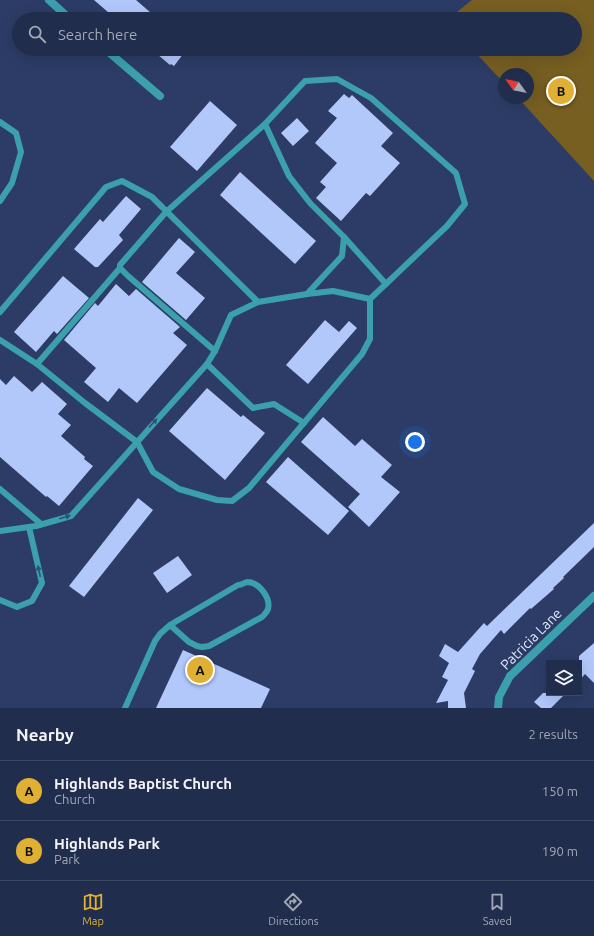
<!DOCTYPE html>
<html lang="en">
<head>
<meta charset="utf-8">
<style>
	:root { --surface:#212d4c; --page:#2d3956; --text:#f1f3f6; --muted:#a2a8b5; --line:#3e4964; --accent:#dfb034 }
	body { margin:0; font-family:Ubuntu,sans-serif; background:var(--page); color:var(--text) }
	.controls { position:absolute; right:12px; bottom:12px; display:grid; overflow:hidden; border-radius:0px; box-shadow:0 4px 16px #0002 }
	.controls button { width:36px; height:36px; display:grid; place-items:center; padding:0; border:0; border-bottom:1px solid var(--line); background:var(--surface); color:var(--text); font:20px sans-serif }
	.compass { position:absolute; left:498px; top:68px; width:36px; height:36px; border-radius:50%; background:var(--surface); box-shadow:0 4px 16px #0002; rotate:303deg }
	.you { position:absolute; left:415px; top:442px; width:14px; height:14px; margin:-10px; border:3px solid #fff; border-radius:50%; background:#1a73e8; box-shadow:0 0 0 6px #1a73e833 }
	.badge { display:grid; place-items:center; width:26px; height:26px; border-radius:50%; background:var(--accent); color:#111; font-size:13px; font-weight:700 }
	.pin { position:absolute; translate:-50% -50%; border:2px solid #fff; box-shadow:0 1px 4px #0006 }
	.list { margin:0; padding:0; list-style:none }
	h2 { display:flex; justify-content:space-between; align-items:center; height:52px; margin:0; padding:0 16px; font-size:17px }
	h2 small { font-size:13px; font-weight:400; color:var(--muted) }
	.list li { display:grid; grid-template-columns:26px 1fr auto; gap:12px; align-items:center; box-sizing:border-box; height:60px; padding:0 16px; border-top:1px solid var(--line) }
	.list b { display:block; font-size:15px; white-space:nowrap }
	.list p { margin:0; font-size:13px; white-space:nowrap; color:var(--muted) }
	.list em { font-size:13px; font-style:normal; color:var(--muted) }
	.icon { flex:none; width:22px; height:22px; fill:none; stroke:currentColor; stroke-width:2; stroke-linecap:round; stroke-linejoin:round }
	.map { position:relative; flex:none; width:594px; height:708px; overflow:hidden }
	.search { position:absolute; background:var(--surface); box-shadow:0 4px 16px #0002; left:12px; right:12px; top:12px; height:44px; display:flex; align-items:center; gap:10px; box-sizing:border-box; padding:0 14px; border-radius:22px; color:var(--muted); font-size:15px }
	.sheet { height:172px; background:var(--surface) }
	nav { display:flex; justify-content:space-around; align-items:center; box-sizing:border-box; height:56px; border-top:1px solid var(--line); background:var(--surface); font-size:11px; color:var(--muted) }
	nav a { display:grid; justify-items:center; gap:2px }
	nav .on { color:var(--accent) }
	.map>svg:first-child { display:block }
</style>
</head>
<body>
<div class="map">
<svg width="594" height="708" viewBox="0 0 594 708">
	<rect width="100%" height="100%" fill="#2c3c66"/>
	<polygon fill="#775f22" points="472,0 594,0 594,181 518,98 528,98 528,74 504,74 504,83 472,49 575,49 575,19 448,19"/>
	<g fill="#b2c8fb">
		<polygon points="94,0 136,0 158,19 116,19"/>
		<polygon points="151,49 187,49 174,66 171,64 170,65"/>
		<polygon points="344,94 349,98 352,95 393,133 381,146 400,163 370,196 366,193 341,221 316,198 326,187 320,182 337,163 315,143 337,118 328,111"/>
		<polygon points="210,101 237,125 197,171 170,147"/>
		<polygon points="297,118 309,131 293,146 281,133"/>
		<polygon points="240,172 316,241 295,264 220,195"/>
		<polygon points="126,196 141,209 119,235 123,240 98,267 95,267 74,249 100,219 103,222"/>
		<polygon points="179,238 195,252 176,273 205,298 186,320 142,282"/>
		<polygon points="63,276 89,298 57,334 54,331 36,352 14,332"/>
		<polygon points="116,284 129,296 136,289 180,327 173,333 187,345 137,403 119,388 108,402 84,382 96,368 64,340 95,303 98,306"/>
		<polygon points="325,320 339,332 349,321 357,328 308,384 286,365"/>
		<polygon points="14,376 32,392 42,382 67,404 58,414 71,425 61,436 85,457 84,459 93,466 59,506 47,496 46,497 0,457 0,379 6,385"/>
		<polygon points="207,388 241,417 243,415 265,433 225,480 169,431"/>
		<polygon points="323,417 355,446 362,439 392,465 381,477 400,492 369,527 348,507 360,494 301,442"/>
		<polygon points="288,457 349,511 328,535 266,482"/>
		<polygon points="138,498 153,510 84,597 69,586"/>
		<polygon points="594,523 594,547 563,577 564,578 553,588 554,589 531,609 530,608 504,634 501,630 480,654 472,669 475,671 464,693 466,708 448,708 448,701 436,703 448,680 442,677 449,663 439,656 445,644 458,652 484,623 487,626"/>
		<polygon points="178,556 192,575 167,593 153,573"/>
		<polygon points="594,643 594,683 585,674 579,681 579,656"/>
		<polygon points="183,650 270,689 261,708 156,708"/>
		<polygon points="543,693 566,693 551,708 541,708 534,702"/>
	</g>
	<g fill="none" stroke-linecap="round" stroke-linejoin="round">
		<g stroke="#3ba0ac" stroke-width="6">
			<polyline points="0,122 16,133 21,152 12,183 0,201"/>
			<polyline points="265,124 289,176 310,203 344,237 342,256 307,294"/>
			<polyline points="344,237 386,284"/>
			<polyline points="0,312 106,187 122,181 152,197 258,302"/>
			<polyline points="0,340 37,364 85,403 137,442 153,472 179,489 217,500 232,501 249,488 362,354 370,339 370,299 447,226 465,204 456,173 371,98 337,79 305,81 265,124 166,212 120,265 120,268 128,276 215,351"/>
			<polyline points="37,364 120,268"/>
			<polyline points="207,364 253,408 274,404 304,423"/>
			<polyline points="0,489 41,524"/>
			<polyline points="0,531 36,526 71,516 207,364 215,351 231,315 258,302 307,294 333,291 370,299"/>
			<polyline points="0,600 17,607 32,601 42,583 29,527"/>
			<path d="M125 708 155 641 160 634 170 625 238 585C241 585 244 583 247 582 259 582 271 598 268 609 267 612 264 615 262 617L209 646 202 647 197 646 189 642 170 625"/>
		</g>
		<g stroke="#3ba0ac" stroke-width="8">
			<polyline points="49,0 70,19"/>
			<polyline points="105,49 160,96"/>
			<polyline points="498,708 499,697 510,676 594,596"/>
		</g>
	</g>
	<defs><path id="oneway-solid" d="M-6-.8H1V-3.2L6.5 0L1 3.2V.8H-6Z"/></defs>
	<g fill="#2f5074">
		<use href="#oneway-solid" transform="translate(153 423) rotate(-48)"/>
		<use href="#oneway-solid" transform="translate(65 517) rotate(-18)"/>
		<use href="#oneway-solid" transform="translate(39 571) rotate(-103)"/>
	</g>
	<g text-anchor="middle" stroke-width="4" stroke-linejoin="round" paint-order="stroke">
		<g font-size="14" fill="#e0e9fe" stroke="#2c3c66">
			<text transform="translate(531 639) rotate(-45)" y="5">Patricia Lane</text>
		</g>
	</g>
</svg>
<div class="controls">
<button><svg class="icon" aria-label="layers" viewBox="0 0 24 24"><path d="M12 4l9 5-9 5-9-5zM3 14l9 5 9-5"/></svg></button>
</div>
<svg class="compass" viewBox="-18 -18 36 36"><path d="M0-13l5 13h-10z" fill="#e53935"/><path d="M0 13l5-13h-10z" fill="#a2a8b5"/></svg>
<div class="you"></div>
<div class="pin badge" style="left:200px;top:670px">A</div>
<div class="pin badge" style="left:561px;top:91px">B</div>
<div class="search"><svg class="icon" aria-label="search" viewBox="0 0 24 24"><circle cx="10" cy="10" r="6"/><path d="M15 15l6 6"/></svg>Search here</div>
</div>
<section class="sheet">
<h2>Nearby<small>2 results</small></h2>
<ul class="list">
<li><span class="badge">A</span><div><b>Highlands Baptist Church</b><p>Church</p></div><em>150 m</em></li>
<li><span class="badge">B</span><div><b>Highlands Park</b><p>Park</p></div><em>190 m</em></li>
</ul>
</section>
<nav>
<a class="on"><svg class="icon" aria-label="map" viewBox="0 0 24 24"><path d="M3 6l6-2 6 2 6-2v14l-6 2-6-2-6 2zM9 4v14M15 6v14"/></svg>Map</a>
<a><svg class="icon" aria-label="directions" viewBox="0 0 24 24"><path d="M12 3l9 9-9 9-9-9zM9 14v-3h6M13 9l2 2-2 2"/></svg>Directions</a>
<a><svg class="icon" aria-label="saved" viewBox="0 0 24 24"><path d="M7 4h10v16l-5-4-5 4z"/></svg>Saved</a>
</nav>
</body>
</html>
